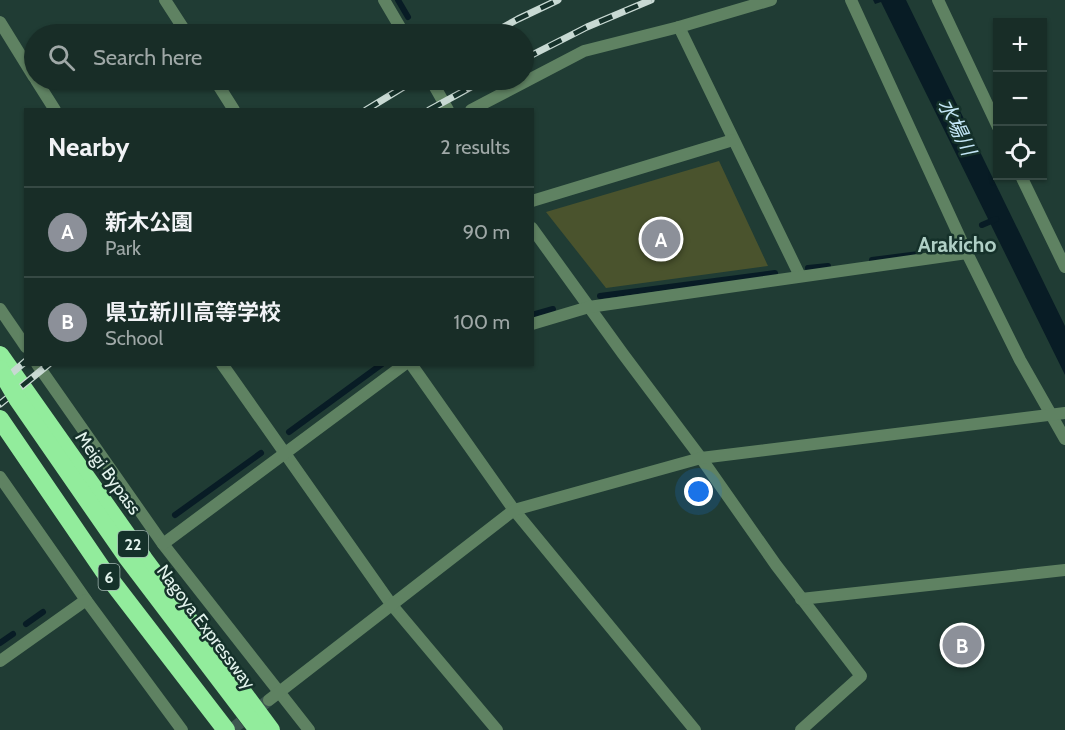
<!DOCTYPE html>
<html lang="en">
<head>
<meta charset="utf-8">
<style>
	:root { --surface:#182d27; --page:#21352f; --text:#f1f3f6; --muted:#9fa8a7; --line:#364944; --accent:#8c9099 }
	body { margin:0; font-family:Cabin,"Noto Sans JP",sans-serif; background:var(--page); color:var(--text) }
	.controls { position:absolute; right:18px; top:18px; display:grid; overflow:hidden; border-radius:0px; box-shadow:0 2px 4px #0004 }
	.controls button { width:54px; height:54px; display:grid; place-items:center; padding:0; border:0; border-bottom:2px solid var(--line); background:var(--surface); color:var(--text); font:30px sans-serif }
	.you { position:absolute; left:699px; top:492px; width:21px; height:21px; margin:-15px; border:4px solid #fff; border-radius:50%; background:#1a73e8; box-shadow:0 0 0 9px #1a73e833 }
	.badge { display:grid; place-items:center; width:39px; height:39px; border-radius:50%; background:var(--accent); color:#fff; font-size:20px; font-weight:700 }
	.pin { position:absolute; translate:-50% -50%; border:3px solid #fff; box-shadow:0 2px 6px #0006 }
	.list { margin:0; padding:0; list-style:none }
	h2 { display:flex; justify-content:space-between; align-items:center; height:78px; margin:0; padding:0 24px; font-size:26px }
	h2 small { font-size:20px; font-weight:400; color:var(--muted) }
	.list li { display:grid; grid-template-columns:39px 1fr auto; gap:18px; align-items:center; box-sizing:border-box; height:90px; padding:0 24px; border-top:2px solid var(--line) }
	.list b { display:block; font-size:22px; white-space:nowrap }
	.list p { margin:0; font-size:20px; white-space:nowrap; color:var(--muted) }
	.list em { font-size:20px; font-style:normal; color:var(--muted) }
	.icon { flex:none; width:33px; height:33px; fill:none; stroke:currentColor; stroke-width:2; stroke-linecap:round; stroke-linejoin:round }
	.map { position:relative; flex:none; width:1065px; height:730px; overflow:hidden }
	.search { position:absolute; background:var(--surface); box-shadow:0 2px 4px #0004; left:24px; top:24px; width:510px; height:66px; display:flex; align-items:center; gap:15px; box-sizing:border-box; padding:0 21px; border-radius:33px; color:var(--muted); font-size:22px }
	.panel { position:absolute; background:var(--surface); box-shadow:0 2px 4px #0004; left:24px; top:108px; width:510px; height:258px; border-radius:0px }
	.map>svg:first-child { display:block }
</style>
</head>
<body>
<div class="map">
<svg width="1065" height="730" viewBox="0 0 1065 730">
	<rect width="100%" height="100%" fill="#203c34"/>
	<polygon fill="#4a532d" points="719,161 768,266 606,288 546,212"/>
	<polygon fill="#081c25" points="873,0 906,0 1065,326 1065,375 881,2 875,4"/>
	<g fill="none" stroke-linecap="round" stroke-linejoin="round">
		<g stroke="#081c25" stroke-width="6">
			<polyline points="398,0 408,17"/>
			<polyline points="416,31 418,34"/>
			<polyline points="982,225 996,219"/>
			<polyline points="872,260 919,254"/>
			<polyline points="808,268 828,266"/>
			<polyline points="600,296 775,273"/>
			<polyline points="532,315 553,309"/>
			<polyline points="289,432 382,364"/>
			<polyline points="175,515 261,453"/>
			<polyline points="26,624 43,612"/>
			<polyline points="0,643 13,634"/>
		</g>
		<polyline stroke="#3d5750" stroke-width="12" stroke-dasharray="12 6" stroke-linecap="butt" points="231,730 269,700"/>
		<g stroke="#5f8262" stroke-width="12">
			<polyline points="165,0 187,34"/>
			<polyline points="384,0 404,34"/>
			<polyline points="851,0 967,253 1020,360 1065,439"/>
			<polyline points="938,0 998,127"/>
			<polyline points="0,22 34,77"/>
			<polyline points="679,27 800,276"/>
			<polyline points="36,80 55,110"/>
			<polyline points="215,80 234,110"/>
			<polyline points="431,80 448,110"/>
			<polyline points="471,110 584,51 679,27 771,0"/>
			<polyline points="1021,176 1065,267"/>
			<polyline points="532,201 733,140"/>
			<polyline points="532,228 623,354 701,458 776,565 861,676 801,730"/>
			<polyline points="0,309 26,347"/>
			<polyline points="532,324 589,307 967,253"/>
			<polyline points="37,364 163,544 309,730"/>
			<polyline points="222,364 391,604 497,730"/>
			<polyline points="411,364 514,510 695,730"/>
			<polyline points="0,477 86,600 182,730"/>
			<polyline points="163,544 405,364"/>
			<polyline points="801,599 1065,570"/>
			<polyline points="0,661 86,600"/>
			<polyline points="269,700 514,510 701,458 1065,413"/>
		</g>
		<g stroke="#92ec9c" stroke-width="18">
			<polyline points="0,355 144,559 271,730"/>
			<polyline points="0,419 103,570 226,730"/>
		</g>
		<g stroke="#c8d9d3" stroke-width="7">
			<g id="rail">
				<polyline points="491,34 518,19 558,0"/>
				<polyline points="524,59 587,27 651,0"/>
				<polyline points="366,110 415,80"/>
				<polyline points="429,110 484,80"/>
				<polyline points="0,383 26,361"/>
				<polyline points="0,404 49,364"/>
			</g>
		</g>
		<use href="#rail" stroke="#15312a" stroke-width="4.5" stroke-dasharray="14" stroke-linecap="butt"/>
		<polyline stroke="#92ec9c" stroke-width="18" points="0,369 18,400 126,556 258,730"/>
	</g>
	<g text-anchor="middle" stroke-width="5" stroke-linejoin="round" paint-order="stroke">
		<g fill="#15312a" stroke="#a4b8b2" stroke-width="1.5">
			<rect x="118" y="531" width="30" height="26" rx="4.5"/>
			<rect x="98.5" y="564" width="21" height="26" rx="4.5"/>
		</g>
		<g font-size="16" font-weight="bold" fill="#e2f2ec">
			<text x="133" y="550">22</text>
			<text x="109" y="583">6</text>
		</g>
		<g font-size="18" fill="#e2f2ec" stroke="#15312a">
			<text transform="translate(108 473) rotate(54)" y="6">Meigi Bypass</text>
			<text transform="translate(206 627) rotate(53)" y="6">Nagoya Expressway</text>
		</g>
		<g font-size="20" font-style="italic" fill="#c3e6f7" stroke="#15312a">
			<text transform="translate(957 127) rotate(64)" y="7">水場川</text>
		</g>
		<g font-size="21" font-weight="bold" fill="#afcfc5" stroke="#15312a">
			<text x="957" y="252">Arakicho</text>
		</g>
	</g>
</svg>
<div class="controls">
<button>+</button>
<button>−</button>
<button><svg class="icon" aria-label="locate" viewBox="0 0 24 24"><circle cx="12" cy="12" r="6"/><path d="M12 2v4M12 18v4M2 12h4M18 12h4"/></svg></button>
</div>
<div class="you"></div>
<div class="pin badge" style="left:661px;top:239px">A</div>
<div class="pin badge" style="left:962px;top:645px">B</div>
<div class="search"><svg class="icon" aria-label="search" viewBox="0 0 24 24"><circle cx="10" cy="10" r="6"/><path d="M15 15l6 6"/></svg>Search here</div>
<section class="panel">
<h2>Nearby<small>2 results</small></h2>
<ul class="list">
<li><span class="badge">A</span><div><b>新木公園</b><p>Park</p></div><em>90 m</em></li>
<li><span class="badge">B</span><div><b>県立新川高等学校</b><p>School</p></div><em>100 m</em></li>
</ul>
</section>
</div>
</body>
</html>
